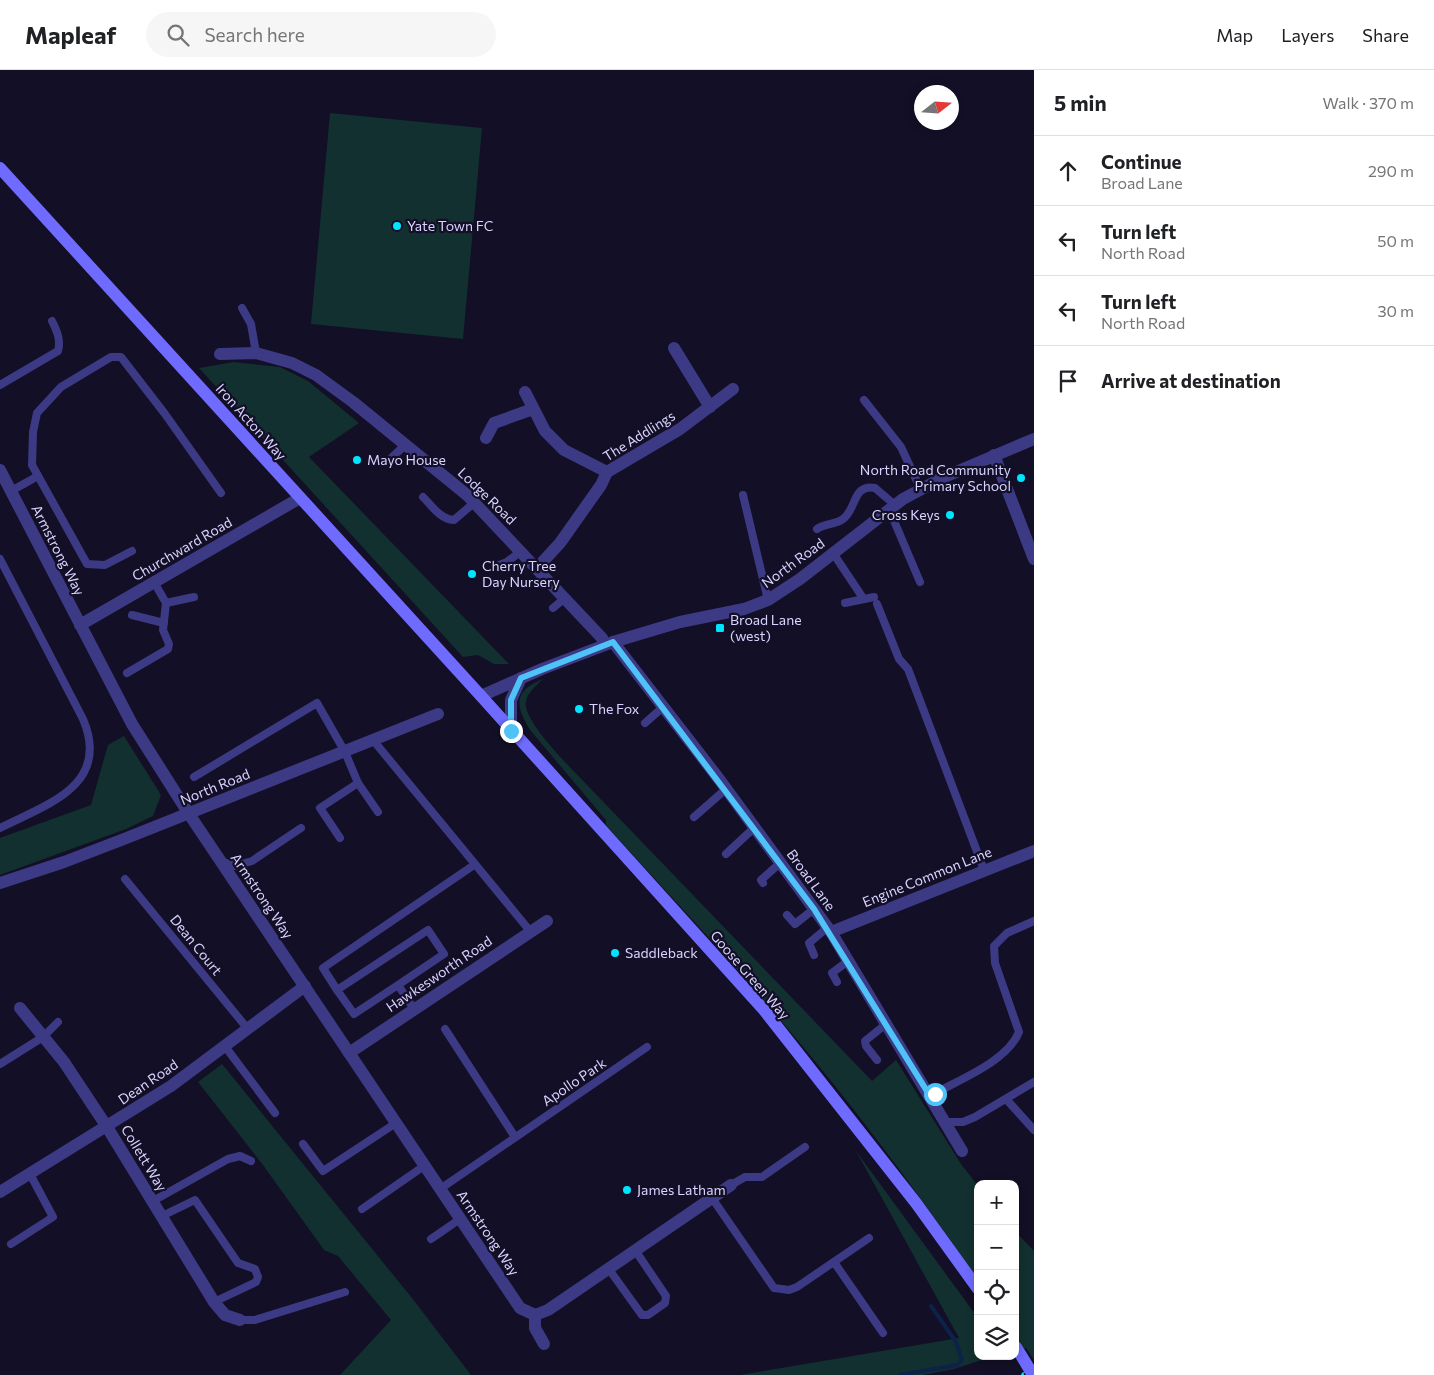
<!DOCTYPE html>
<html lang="en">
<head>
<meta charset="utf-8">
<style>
	:root { --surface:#fff; --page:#f6f6f6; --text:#202124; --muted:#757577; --line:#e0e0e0 }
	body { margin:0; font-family:Commissioner,sans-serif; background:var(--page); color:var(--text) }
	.controls { position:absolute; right:15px; bottom:15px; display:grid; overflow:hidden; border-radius:10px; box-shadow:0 2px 8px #0003 }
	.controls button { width:45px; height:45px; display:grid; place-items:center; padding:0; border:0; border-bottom:1px solid var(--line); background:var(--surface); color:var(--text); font:25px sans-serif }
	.compass { position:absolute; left:914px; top:15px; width:45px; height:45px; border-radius:50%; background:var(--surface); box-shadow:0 2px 8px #0003; rotate:73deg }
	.stop { position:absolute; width:15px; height:15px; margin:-11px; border:4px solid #4fc3f7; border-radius:50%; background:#fff }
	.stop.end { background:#4fc3f7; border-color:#fff; box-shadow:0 1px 5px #0008 }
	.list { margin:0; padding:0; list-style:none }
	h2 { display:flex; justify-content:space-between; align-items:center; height:65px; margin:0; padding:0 20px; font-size:21px }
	h2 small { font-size:16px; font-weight:400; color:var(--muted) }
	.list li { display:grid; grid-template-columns:32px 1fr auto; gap:15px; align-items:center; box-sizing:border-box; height:70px; padding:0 20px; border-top:1px solid var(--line) }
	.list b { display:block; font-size:19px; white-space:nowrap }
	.list p { margin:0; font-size:16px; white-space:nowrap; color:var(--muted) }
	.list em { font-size:16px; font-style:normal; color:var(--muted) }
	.icon { flex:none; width:28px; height:28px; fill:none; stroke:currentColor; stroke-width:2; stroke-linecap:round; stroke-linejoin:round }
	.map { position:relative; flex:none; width:1034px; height:1305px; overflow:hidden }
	header { display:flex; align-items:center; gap:30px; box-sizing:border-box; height:70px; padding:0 25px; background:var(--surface); border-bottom:1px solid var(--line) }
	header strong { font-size:24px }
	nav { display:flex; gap:28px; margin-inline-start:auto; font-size:18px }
	.search { width:350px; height:45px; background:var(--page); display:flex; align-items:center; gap:12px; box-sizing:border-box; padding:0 18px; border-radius:28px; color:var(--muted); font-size:19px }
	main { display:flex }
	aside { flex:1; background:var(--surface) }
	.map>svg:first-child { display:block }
</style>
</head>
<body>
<header>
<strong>Mapleaf</strong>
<div class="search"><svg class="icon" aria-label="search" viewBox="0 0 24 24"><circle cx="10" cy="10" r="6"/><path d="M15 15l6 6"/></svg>Search here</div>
<nav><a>Map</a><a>Layers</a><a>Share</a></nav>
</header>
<main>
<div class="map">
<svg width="1034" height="1305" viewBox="0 0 1034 1305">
	<rect width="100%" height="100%" fill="#130f26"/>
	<g fill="#12302f">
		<polygon points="330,43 482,58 463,269 311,254"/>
		<polygon points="234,292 280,297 308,311 359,353 309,387 509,594 494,594 478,585 463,587 199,298"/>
		<path d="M543 609C536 616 528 622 526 631 522 646 554 680 564 691L872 1011 896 990 961 1094 978 1116V1210C917 1121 853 1035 783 953 727 885 665 821 606 755V750L530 660C515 635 513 621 543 609Z"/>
		<polygon points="124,666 161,725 153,746 126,759 0,805 0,768 91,735 108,675"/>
		<polygon points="222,994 412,1228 471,1305 340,1305 391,1250 338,1186 324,1180 263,1095 198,1012"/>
		<polygon points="856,1081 978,1248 978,1286 994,1286 954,1299 923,1305 740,1305 959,1268"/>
		<polygon points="1015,1161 1034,1181 1034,1290 1026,1278 1023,1279 1015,1267"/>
	</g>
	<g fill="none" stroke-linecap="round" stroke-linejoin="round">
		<polyline stroke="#0c2248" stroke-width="4" points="900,1305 957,1295 962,1290 956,1272 931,1236"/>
		<g stroke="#3d3a85" stroke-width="8">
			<polyline points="242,238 251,254 256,283"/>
			<path d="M0 315 58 281C61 270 57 261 52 251"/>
			<polyline points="864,330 901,377 920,418"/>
			<polyline points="386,393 405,375"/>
			<polyline points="11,421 38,406"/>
			<polyline points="743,425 768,530"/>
			<path d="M423 427C432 436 440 449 454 450L475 432"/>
			<polyline points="889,439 920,512"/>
			<path d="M817 459C825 453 835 455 843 449 857 439 852 414 875 418L895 435"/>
			<polyline points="132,481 105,495 87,494 32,395 33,362 37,343 61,317 111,287 121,287 165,344 221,423"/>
			<polyline points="833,483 863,528"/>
			<path d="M0 489 83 649C111 715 48 734 0 758"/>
			<polyline points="499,495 507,492 521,481"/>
			<polyline points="166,533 194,527"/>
			<polyline points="845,533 874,527"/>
			<polyline points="877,534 899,589 908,599 984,800"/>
			<polyline points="553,538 565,528"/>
			<polyline points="132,545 164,553"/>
			<polyline points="127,603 168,579 169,574 163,560 166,533 154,512"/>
			<polyline points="645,653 662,638"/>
			<polyline points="373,670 530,861"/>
			<polyline points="194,707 317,633 345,682 358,713 378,742"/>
			<polyline points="694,747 726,719"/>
			<polyline points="340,768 320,738 358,713"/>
			<polyline points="726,784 754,758"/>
			<polyline points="221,791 235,796 252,791 301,758"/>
			<polyline points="125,809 247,958"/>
			<polyline points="763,813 761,810 780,793"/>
			<polyline points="787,845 795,854 814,839"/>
			<polyline points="814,885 809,873 827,858"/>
			<polyline points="837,912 832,903 848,891"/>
			<polyline points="398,915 354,944 337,920 428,860 444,884 398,915 414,939"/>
			<polyline points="337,920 323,898 474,795"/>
			<polyline points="445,959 515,1067"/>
			<polyline points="224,975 275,1043"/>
			<polyline points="877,990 866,976 865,971 886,954"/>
			<polyline points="0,994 43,967 58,952"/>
			<path d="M930 1026C958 1010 1007 992 1019 962L995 893 994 876 1007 863 1034 851"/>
			<polyline points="1006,1029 1034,1060"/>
			<polyline points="945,1052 963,1052 975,1047 1034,1012"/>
			<polyline points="303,1074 323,1101 396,1053"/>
			<polyline points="731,1115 745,1107 762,1107 805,1077"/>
			<polyline points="440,1119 647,977"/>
			<polyline points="712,1128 774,1218 789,1220 797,1217 869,1168"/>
			<polyline points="153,1131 228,1089 240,1086 251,1091"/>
			<polyline points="362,1139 424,1096"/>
			<polyline points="162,1146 195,1130 238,1193 255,1199 258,1207 256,1212 214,1232"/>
			<polyline points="431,1169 460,1149"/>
			<polyline points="11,1174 53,1147 30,1104"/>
			<polyline points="834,1192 883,1263"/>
			<polyline points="608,1198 639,1241 642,1245 648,1245 665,1233 666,1226 635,1180"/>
			<polyline points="240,1250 255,1250 345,1222"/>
		</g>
		<g stroke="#3d3a85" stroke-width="12">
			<polyline points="674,278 710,337"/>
			<polyline points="220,284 256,283 292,293 316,305 353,332 467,425 602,568 604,574"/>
			<polyline points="525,322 545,361 564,380 607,402"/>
			<polyline points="486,368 494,353 533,339"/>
			<polyline points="994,385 1034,489"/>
			<polyline points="0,400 132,654 189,744 520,1238 535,1245 548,1240 731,1115"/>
			<polyline points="537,498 560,473 601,415 607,402 680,359 733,319"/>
			<polyline points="80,555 300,428"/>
			<polyline points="613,572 719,709 831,862 962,1081"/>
			<polyline points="0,813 64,792 124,769 438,644"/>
			<polyline points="831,862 1034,781"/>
			<polyline points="20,938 64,992 107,1057 214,1232 225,1245 240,1250"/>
			<polyline points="349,983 547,851"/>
			<polyline points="0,1122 171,1016 305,916"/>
			<polyline points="535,1245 535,1258 544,1274"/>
		</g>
		<g stroke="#3d3a85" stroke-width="12">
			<polyline points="481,626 542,599 613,572 680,552 744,539 768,530 800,509 903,429 942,408 1034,369"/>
			<polyline points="511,661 511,630 521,608"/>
		</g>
		<polyline stroke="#6f6bff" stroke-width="12" points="0,98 481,626 764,940 916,1133 978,1219"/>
		<g stroke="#00e5ff" stroke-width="5.5">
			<polyline id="rail" points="1024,1305 1034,1303"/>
		</g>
		<use href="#rail" stroke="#130f26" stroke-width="4" stroke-dasharray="11" stroke-linecap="butt"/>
		<polyline stroke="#6f6bff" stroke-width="12" points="1016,1277 1033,1305"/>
	</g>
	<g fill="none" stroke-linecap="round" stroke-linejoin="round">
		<polyline stroke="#4fc3f7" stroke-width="6" points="511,661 511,630 521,608 613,572 814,839 930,1026 935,1024"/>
	</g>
	<g fill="#00e5ff" stroke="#130f26" stroke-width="2">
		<circle cx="397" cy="156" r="5"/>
		<circle cx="357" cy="390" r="5"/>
		<circle cx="1021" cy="408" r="5"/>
		<circle cx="950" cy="445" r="5"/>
		<circle cx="472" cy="504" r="5"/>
		<rect x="715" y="553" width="10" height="10" rx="2.5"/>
		<circle cx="579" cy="639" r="5"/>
		<circle cx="615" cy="883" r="5"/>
		<circle cx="627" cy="1120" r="5"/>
	</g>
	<g text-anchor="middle" stroke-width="4.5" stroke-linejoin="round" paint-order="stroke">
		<g font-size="14" fill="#d9d4ff" stroke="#130f26" text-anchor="start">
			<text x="407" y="161">Yate Town FC</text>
			<text x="367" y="395">Mayo House</text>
			<text x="1011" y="405" text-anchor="end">North Road Community<tspan x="1011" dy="16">Primary School</tspan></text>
			<text x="940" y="450" text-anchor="end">Cross Keys</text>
			<text x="482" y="501">Cherry Tree<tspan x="482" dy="16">Day Nursery</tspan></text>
			<text x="730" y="555">Broad Lane<tspan x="730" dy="16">(west)</tspan></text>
			<text x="589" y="644">The Fox</text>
			<text x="625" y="888">Saddleback</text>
			<text x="637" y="1125">James Latham</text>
		</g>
		<g font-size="14" fill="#d9d4ff" stroke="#130f26">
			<text transform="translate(251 352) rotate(48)" y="5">Iron Acton Way</text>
			<text transform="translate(639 366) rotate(-32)" y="5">The Addlings</text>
			<text transform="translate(487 426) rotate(44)" y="5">Lodge Road</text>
			<text transform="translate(182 479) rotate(-30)" y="5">Churchward Road</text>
			<text transform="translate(58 480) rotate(63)" y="5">Armstrong Way</text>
			<text transform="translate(793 493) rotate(-36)" y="5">North Road</text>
			<text transform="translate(215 717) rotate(-22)" y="5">North Road</text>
			<text transform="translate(927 807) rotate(-22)" y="5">Engine Common Lane</text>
			<text transform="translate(811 810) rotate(54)" y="5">Broad Lane</text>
			<text transform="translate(262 826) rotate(56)" y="5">Armstrong Way</text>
			<text transform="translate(196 875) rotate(51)" y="5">Dean Court</text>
			<text transform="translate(439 904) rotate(-34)" y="5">Hawkesworth Road</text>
			<text transform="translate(750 905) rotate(49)" y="5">Goose Green Way</text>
			<text transform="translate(148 1012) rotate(-34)" y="5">Dean Road</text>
			<text transform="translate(574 1012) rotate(-34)" y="5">Apollo Park</text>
			<text transform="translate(144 1088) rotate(59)" y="5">Collett Way</text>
			<text transform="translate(488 1163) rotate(56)" y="5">Armstrong Way</text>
		</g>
	</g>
</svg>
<div class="controls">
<button>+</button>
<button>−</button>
<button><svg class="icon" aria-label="locate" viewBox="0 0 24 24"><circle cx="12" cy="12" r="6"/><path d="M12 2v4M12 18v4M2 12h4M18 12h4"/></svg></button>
<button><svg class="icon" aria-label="layers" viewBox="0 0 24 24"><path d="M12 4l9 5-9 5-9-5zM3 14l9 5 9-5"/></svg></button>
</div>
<svg class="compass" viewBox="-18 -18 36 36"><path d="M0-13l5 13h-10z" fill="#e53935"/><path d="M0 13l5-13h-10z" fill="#757577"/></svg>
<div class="stop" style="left:935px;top:1024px"></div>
<div class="stop end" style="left:511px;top:661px"></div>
</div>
<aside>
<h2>5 min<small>Walk · 370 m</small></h2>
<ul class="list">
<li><svg class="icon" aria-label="ahead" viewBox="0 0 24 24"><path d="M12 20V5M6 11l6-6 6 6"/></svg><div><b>Continue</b><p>Broad Lane</p></div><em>290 m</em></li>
<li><svg class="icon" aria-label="left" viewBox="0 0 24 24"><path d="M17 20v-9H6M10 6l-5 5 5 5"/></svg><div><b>Turn left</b><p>North Road</p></div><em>50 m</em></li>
<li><svg class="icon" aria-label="left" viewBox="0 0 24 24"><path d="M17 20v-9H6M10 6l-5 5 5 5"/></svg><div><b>Turn left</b><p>North Road</p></div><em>30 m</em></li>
<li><svg class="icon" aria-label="arrive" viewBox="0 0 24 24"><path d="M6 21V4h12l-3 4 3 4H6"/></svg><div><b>Arrive at destination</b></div></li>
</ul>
</aside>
</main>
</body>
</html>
